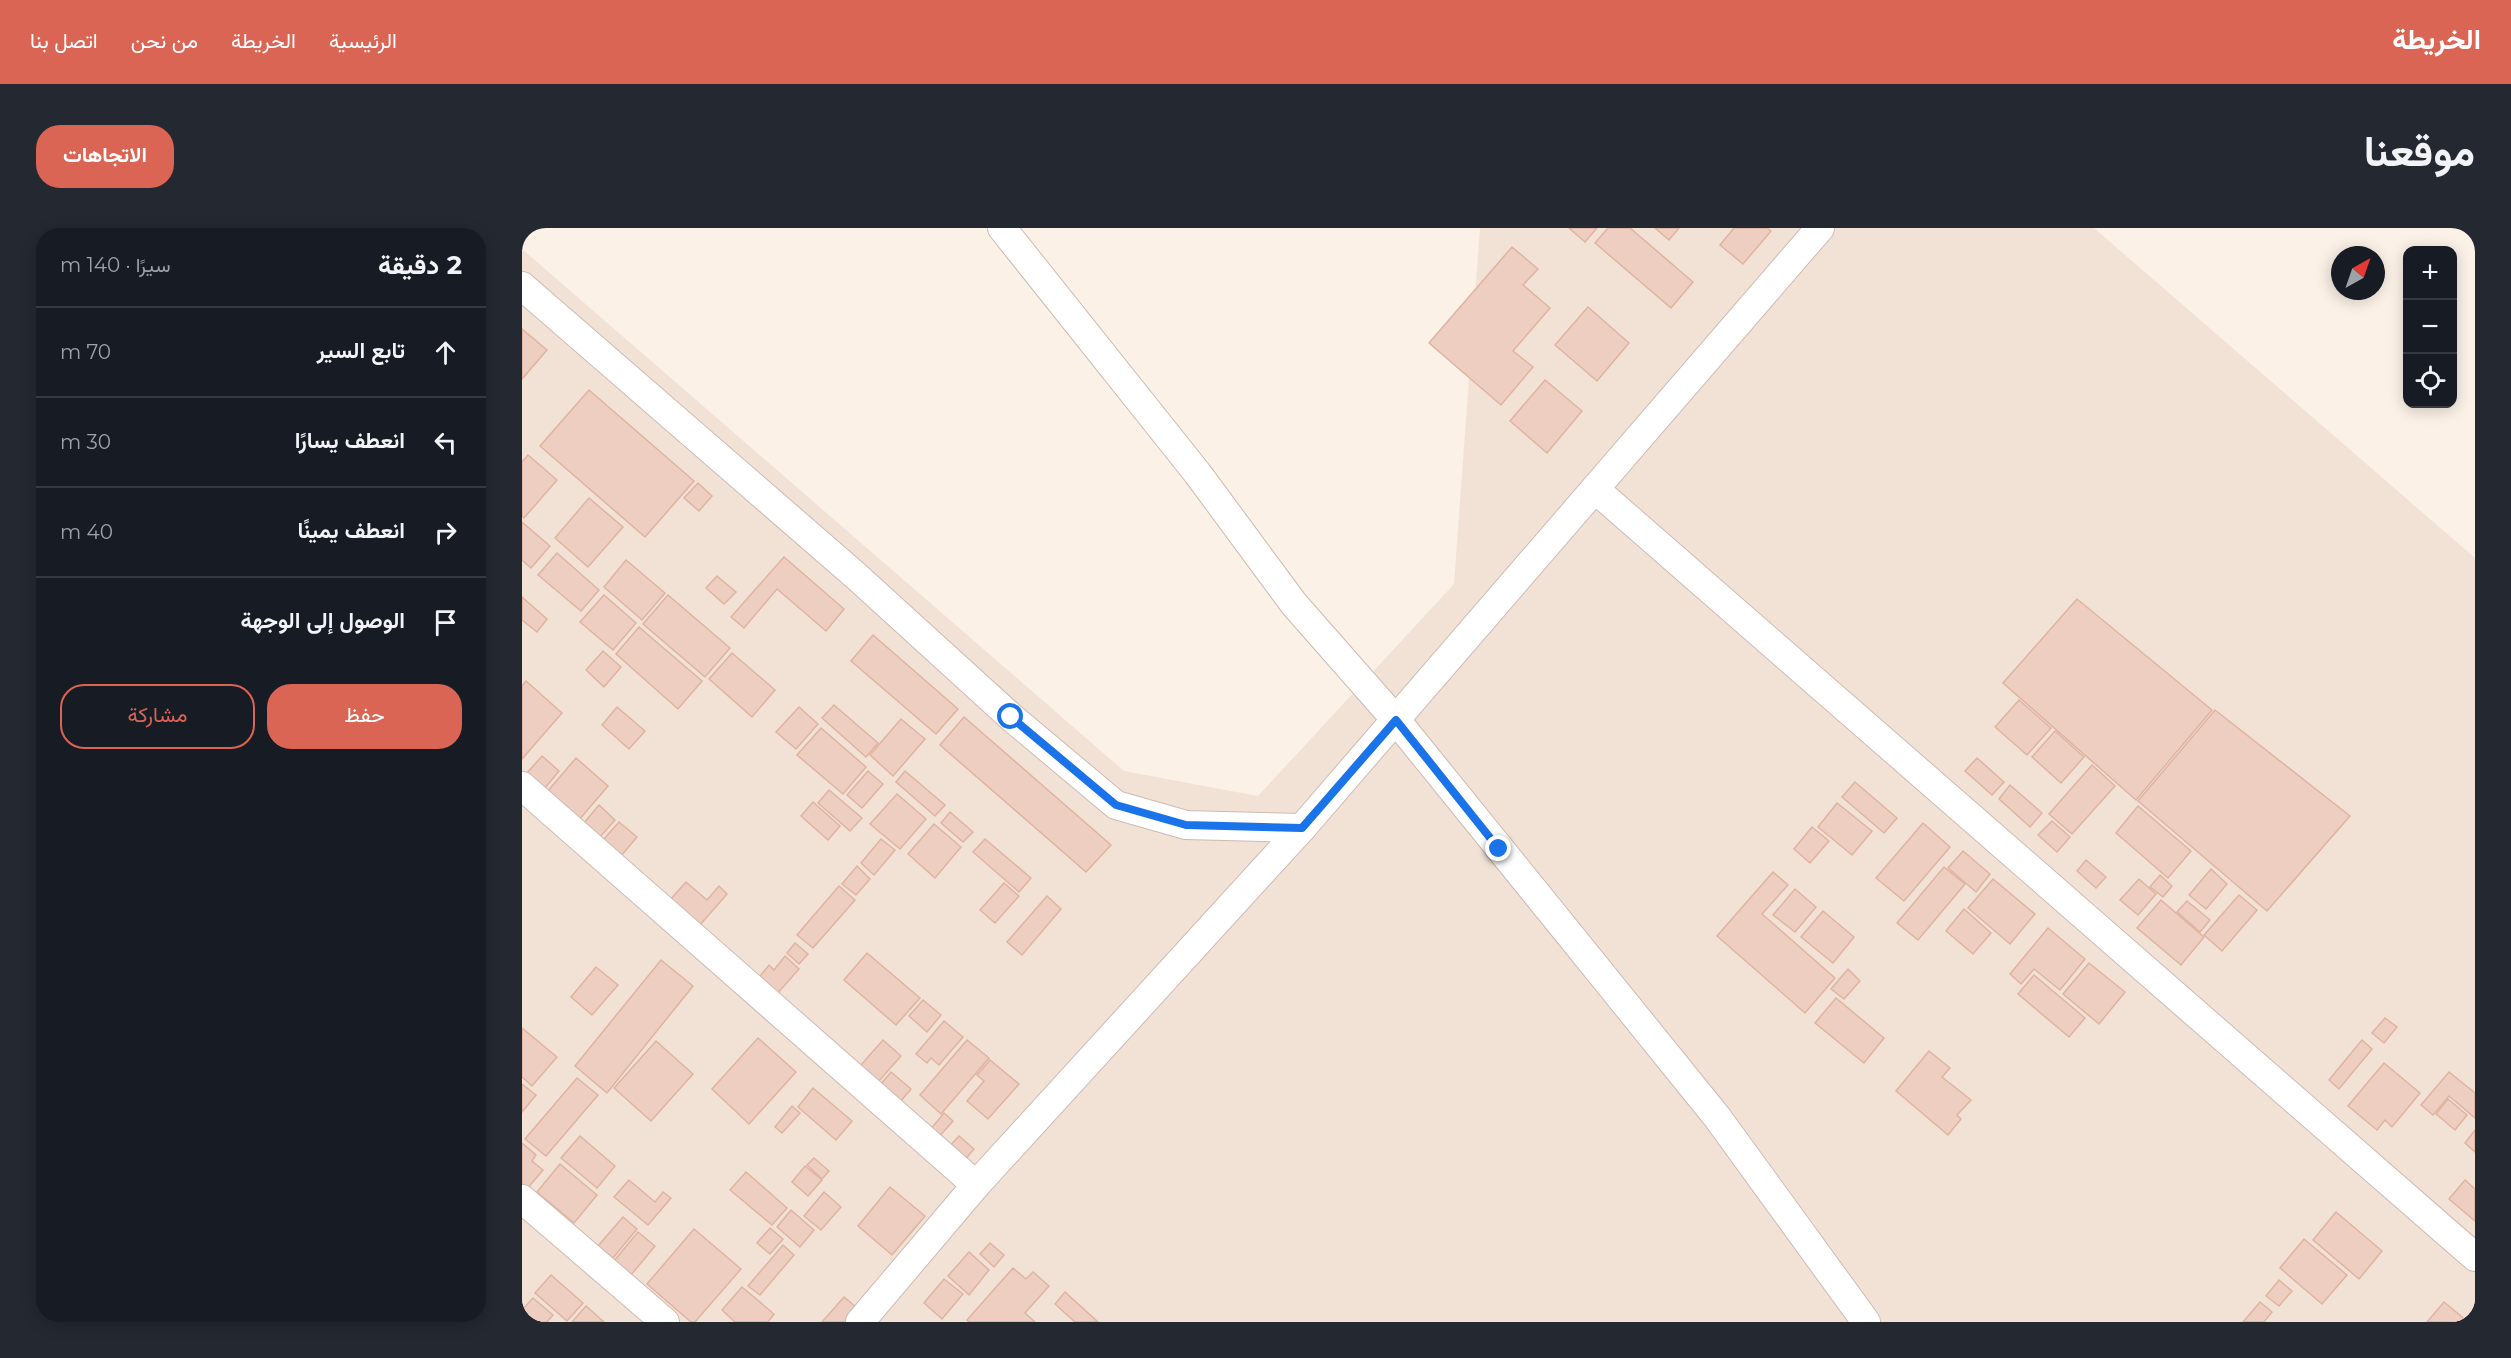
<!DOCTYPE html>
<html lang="ar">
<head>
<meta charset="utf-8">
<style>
	:root { --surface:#171b24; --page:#242831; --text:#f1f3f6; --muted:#9ea1a6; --line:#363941; --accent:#db6555 }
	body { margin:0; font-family:Montserrat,Vazirmatn,sans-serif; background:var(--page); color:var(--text); direction:rtl }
	.controls { position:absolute; right:18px; top:18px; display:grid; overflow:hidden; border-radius:12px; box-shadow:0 3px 15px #0003 }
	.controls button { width:54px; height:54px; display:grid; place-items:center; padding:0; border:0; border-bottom:2px solid var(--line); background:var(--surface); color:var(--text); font:30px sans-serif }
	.compass { position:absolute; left:1809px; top:18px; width:54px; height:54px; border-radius:50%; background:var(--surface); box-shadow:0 3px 15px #0003; rotate:40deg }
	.stop { position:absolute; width:18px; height:18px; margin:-14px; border:4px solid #1a73e8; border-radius:50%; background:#fff }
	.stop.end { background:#1a73e8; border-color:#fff; box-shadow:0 2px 6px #0008 }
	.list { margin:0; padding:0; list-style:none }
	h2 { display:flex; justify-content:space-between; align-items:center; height:78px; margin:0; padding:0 24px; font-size:26px }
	h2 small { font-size:20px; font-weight:400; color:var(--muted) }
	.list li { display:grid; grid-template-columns:39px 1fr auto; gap:18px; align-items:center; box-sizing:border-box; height:90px; padding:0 24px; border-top:2px solid var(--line) }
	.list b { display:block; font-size:22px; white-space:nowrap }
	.list em { font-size:20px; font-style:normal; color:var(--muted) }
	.actions { display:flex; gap:12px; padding:18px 24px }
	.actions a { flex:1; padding:14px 0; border:2px solid var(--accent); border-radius:24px; text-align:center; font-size:21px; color:var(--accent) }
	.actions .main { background:var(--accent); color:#fff }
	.icon { flex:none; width:33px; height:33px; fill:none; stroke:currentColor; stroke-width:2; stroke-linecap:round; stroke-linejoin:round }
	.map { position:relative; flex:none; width:1953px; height:1094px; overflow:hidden; direction:ltr; border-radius:24px }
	header { display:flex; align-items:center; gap:36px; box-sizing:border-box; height:84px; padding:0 30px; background:var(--accent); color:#fff }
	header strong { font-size:28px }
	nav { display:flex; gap:33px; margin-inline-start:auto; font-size:21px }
	.intro { display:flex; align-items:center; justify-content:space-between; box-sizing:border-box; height:144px; padding:0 36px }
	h1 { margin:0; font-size:42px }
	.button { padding:15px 27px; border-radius:24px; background:var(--accent); color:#fff; font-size:21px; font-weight:700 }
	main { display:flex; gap:36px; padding:0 36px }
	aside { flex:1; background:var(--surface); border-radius:24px; box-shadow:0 3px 15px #0003 }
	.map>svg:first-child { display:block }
</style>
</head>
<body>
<header>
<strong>الخريطة</strong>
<nav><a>الرئيسية</a><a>الخريطة</a><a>من نحن</a><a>اتصل بنا</a></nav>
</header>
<div class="intro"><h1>موقعنا</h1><a class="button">الاتجاهات</a></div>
<main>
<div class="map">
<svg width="1953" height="1094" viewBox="0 0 1953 1094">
	<rect width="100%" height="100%" fill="#fbf1e7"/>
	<polygon fill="#f2e2d6" points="958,0 1572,0 1953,330 1953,1094 0,1094 0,21 602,543 736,568 932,356"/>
	<g fill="#eecec0" stroke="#dfb3a2" stroke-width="1.5">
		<polygon points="1047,0 1075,0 1063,14"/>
		<polygon points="1086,0 1108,0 1171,54 1149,80 1073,15"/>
		<polygon points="1133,0 1157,0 1147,12"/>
		<polygon points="1212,0 1245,0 1249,3 1221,36 1198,17"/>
		<polygon points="990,19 1016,41 1001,57 1028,80 991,123 1011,139 979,177 907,115"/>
		<polygon points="1066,79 1107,115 1075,153 1033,117"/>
		<polygon points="0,101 25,122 0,151"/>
		<polygon points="1023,152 1060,183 1025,225 988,193"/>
		<polygon points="67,162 172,253 123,309 18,218"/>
		<polygon points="6,227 35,252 2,290 0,288 0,234"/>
		<polygon points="176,255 190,268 177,283 162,270"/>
		<polygon points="67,270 101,299 66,339 33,310"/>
		<polygon points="0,294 28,318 9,340 0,332"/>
		<polygon points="35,325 77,362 59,383 16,347"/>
		<polygon points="262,329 322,381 304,403 255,361 222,400 209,389"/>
		<polygon points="104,332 143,365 120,392 82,359"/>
		<polygon points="195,348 214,364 202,376 184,360"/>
		<polygon points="82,367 114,395 91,422 58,394"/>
		<polygon points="146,367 208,420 183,449 121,396"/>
		<polygon points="0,369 25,391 15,404 0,392"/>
		<polygon points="1555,371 1690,482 1614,572 1481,455"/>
		<polygon points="117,399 180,453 156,481 94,426"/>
		<polygon points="351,407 436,481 414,506 329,433"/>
		<polygon points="81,423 99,439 82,459 64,442"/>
		<polygon points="210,425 253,462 230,489 187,451"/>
		<polygon points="4,453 40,485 0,531 0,458"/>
		<polygon points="1497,472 1529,500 1505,527 1473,499"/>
		<polygon points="312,477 356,515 344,529 300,490"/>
		<polygon points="95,479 123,503 107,521 80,497"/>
		<polygon points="277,479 296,496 274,521 254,504"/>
		<polygon points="1693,482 1828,588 1745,683 1616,573"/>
		<polygon points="442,489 589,617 564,644 418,517"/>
		<polygon points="379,491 403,511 371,548 348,527"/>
		<polygon points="299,500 344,539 321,566 275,527"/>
		<polygon points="1533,503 1562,529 1539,555 1510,529"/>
		<polygon points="20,528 37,543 23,560 5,545"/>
		<polygon points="54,530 86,558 57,592 25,564"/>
		<polygon points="1455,530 1482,554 1470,567 1443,543"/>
		<polygon points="1570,537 1593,558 1550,606 1527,586"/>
		<polygon points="346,543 361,556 340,580 325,567"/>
		<polygon points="383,543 423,577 413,588 374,554"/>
		<polygon points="1333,554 1375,590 1362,605 1320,569"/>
		<polygon points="1488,557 1520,585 1508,599 1477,571"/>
		<polygon points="307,562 340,590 328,603 296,575"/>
		<polygon points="375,566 404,591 378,621 348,596"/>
		<polygon points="291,574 318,598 306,612 279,588"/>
		<polygon points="1315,575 1350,603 1330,627 1296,599"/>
		<polygon points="77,577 93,592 78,609 62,595"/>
		<polygon points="1616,578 1669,623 1646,650 1594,605"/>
		<polygon points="428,584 451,604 441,614 419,595"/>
		<polygon points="1530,593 1548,609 1535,624 1516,607"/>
		<polygon points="97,594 115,609 99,628 81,612"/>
		<polygon points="1401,595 1428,619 1382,673 1354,650"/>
		<polygon points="412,596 439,619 413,650 386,626"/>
		<polygon points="1290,599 1307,613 1288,635 1272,621"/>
		<polygon points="359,611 373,622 352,647 339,635"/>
		<polygon points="463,611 509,650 497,664 451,624"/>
		<polygon points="1441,623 1468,646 1454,664 1426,640"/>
		<polygon points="1564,632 1584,649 1574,660 1555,643"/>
		<polygon points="335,638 348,651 334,667 320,656"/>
		<polygon points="1422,639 1443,656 1396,712 1375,695"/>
		<polygon points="1689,641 1705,656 1684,681 1667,667"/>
		<polygon points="1251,644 1266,657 1240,686 1313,750 1283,785 1195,708"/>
		<polygon points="1638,647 1650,658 1641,669 1628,659"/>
		<polygon points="1471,651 1513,686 1488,716 1446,680"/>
		<polygon points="1617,651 1634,666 1616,687 1598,672"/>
		<polygon points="164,654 185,672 197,658 205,666 178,697 148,672"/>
		<polygon points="482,655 497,668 473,695 458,682"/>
		<polygon points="317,658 333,672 291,720 275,707"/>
		<polygon points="1273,661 1294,679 1273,704 1251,687"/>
		<polygon points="1717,667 1735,682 1700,723 1682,707"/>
		<polygon points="525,668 539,681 500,727 485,714"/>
		<polygon points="1639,672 1682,709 1659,737 1615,700"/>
		<polygon points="1665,673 1688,692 1678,704 1655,684"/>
		<polygon points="1442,681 1469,705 1451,726 1424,703"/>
		<polygon points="1301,683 1332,709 1311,735 1279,709"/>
		<polygon points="1526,700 1563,731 1538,762 1512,741 1499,756 1488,746"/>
		<polygon points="273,715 286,726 277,736 265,725"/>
		<polygon points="345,725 398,770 374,797 322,752"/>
		<polygon points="263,728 277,741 254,767 235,752 247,737 252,742"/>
		<polygon points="139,732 171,758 85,865 53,838"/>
		<polygon points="1567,735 1603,764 1577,796 1541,766"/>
		<polygon points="74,739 96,757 70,787 49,769"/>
		<polygon points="1326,741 1338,753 1322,771 1309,761"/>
		<polygon points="1512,747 1563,790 1547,809 1496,766"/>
		<polygon points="1314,770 1362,810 1342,835 1293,795"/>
		<polygon points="401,772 419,787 405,804 387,788"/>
		<polygon points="1863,790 1875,799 1862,815 1850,805"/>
		<polygon points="422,793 441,809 417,837 409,830 405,835 394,826"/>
		<polygon points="0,800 35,829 10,858 0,849"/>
		<polygon points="236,810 274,844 227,896 190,861"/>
		<polygon points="361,812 379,828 356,854 338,838"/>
		<polygon points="445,812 467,830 419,886 398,867"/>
		<polygon points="1840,812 1850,821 1817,861 1807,852"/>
		<polygon points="134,813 171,846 129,893 92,860"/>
		<polygon points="1407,823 1428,840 1420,849 1449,872 1435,887 1439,891 1426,907 1374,863"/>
		<polygon points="468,832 497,856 466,891 445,873 462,853 455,847"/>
		<polygon points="1862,835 1898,865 1870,899 1863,892 1855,902 1826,878"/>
		<polygon points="369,844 389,861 378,874 358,857"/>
		<polygon points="1927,844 1953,865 1953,890 1927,868 1911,887 1899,877"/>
		<polygon points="55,850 76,867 24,928 3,911"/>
		<polygon points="0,856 14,867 0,884"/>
		<polygon points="291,860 330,893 314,912 276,879"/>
		<polygon points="1926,871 1945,887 1933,902 1914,886"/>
		<polygon points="270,878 278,885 260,905 253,899"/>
		<polygon points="422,885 431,893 416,910 408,902"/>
		<polygon points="1953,902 1953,924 1943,915"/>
		<polygon points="58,908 93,938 75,960 39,930"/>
		<polygon points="437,908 452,921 441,934 426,920"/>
		<polygon points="0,915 14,927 10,933 21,942 4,962 0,959"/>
		<polygon points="292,930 307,943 300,951 285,937"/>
		<polygon points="38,936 75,967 52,995 15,964"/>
		<polygon points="283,938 300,952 286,968 270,954"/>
		<polygon points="224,944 265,980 250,997 208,962"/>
		<polygon points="107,952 133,974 141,964 149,970 126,997 92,969"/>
		<polygon points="1943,952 1953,961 1953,993 1927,971"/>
		<polygon points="368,959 403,988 370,1027 336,998"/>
		<polygon points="302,964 319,979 299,1002 282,988"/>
		<polygon points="269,982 292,1002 278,1019 255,999"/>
		<polygon points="1814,984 1860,1023 1837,1051 1791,1012"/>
		<polygon points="101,989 115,1001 91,1030 76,1018"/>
		<polygon points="248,1000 261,1011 248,1026 235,1015"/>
		<polygon points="172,1001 219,1041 173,1094 169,1094 125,1056"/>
		<polygon points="116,1004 133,1018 109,1047 92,1033"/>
		<polygon points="1782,1011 1825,1047 1800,1076 1758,1040"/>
		<polygon points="468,1015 482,1027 472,1039 458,1026"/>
		<polygon points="261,1017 272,1027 238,1067 226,1058"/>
		<polygon points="447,1024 467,1042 447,1067 426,1048"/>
		<polygon points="491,1040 504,1051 511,1044 527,1058 503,1085 513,1094 447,1094 445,1092"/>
		<polygon points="29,1047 61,1075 45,1093 13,1065"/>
		<polygon points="422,1051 441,1066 420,1091 402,1075"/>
		<polygon points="1757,1052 1770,1063 1757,1078 1744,1068"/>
		<polygon points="220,1059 252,1086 246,1094 213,1094 200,1082"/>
		<polygon points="543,1064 576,1094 553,1094 533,1076"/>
		<polygon points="322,1069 340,1084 332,1094 300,1094"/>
		<polygon points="11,1070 31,1087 25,1094 5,1094 0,1090 0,1082"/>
		<polygon points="1738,1074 1750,1084 1742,1094 1721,1094"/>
		<polygon points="1922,1074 1946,1094 1905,1094"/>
		<polygon points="64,1078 82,1094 50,1094"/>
	</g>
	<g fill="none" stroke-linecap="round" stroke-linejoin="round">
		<g stroke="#cebab1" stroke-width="30">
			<g id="street">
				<polyline points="480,0 676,246 772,376 874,492 1195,889 1344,1094"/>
				<polyline points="0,58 333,347 489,489 594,577 664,597 780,600"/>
				<polyline points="1074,262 1953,1029"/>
				<polyline points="0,558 454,957"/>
				<polyline points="0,971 143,1094"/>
				<polyline points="338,1094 454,957 780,600 1298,0"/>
			</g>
		</g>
		<use href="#street" stroke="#fff" stroke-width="28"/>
	</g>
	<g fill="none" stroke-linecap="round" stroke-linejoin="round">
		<polyline stroke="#1a73e8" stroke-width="8" points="489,489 594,577 664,597 780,600 874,492 977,621"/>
	</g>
</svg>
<div class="controls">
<button>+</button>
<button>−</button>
<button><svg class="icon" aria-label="locate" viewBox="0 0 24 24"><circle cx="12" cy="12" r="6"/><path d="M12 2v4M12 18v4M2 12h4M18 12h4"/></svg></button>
</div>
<svg class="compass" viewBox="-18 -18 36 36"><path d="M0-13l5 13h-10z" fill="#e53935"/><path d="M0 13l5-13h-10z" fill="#9ea1a6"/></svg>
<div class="stop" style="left:489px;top:489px"></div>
<div class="stop end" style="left:977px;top:621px"></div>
</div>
<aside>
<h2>2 دقيقة<small>سيرًا · 140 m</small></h2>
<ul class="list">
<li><svg class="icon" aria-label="ahead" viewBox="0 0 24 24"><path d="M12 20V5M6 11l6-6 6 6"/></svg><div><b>تابع السير</b></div><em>70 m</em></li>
<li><svg class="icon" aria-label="left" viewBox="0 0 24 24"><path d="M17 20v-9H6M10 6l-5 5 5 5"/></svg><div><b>انعطف يسارًا</b></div><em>30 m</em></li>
<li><svg class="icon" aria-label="right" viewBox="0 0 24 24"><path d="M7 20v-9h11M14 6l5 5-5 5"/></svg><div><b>انعطف يمينًا</b></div><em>40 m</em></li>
<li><svg class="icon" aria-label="arrive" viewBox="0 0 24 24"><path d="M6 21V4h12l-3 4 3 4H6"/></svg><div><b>الوصول إلى الوجهة</b></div></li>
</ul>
<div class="actions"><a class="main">حفظ</a><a>مشاركة</a></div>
</aside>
</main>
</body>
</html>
